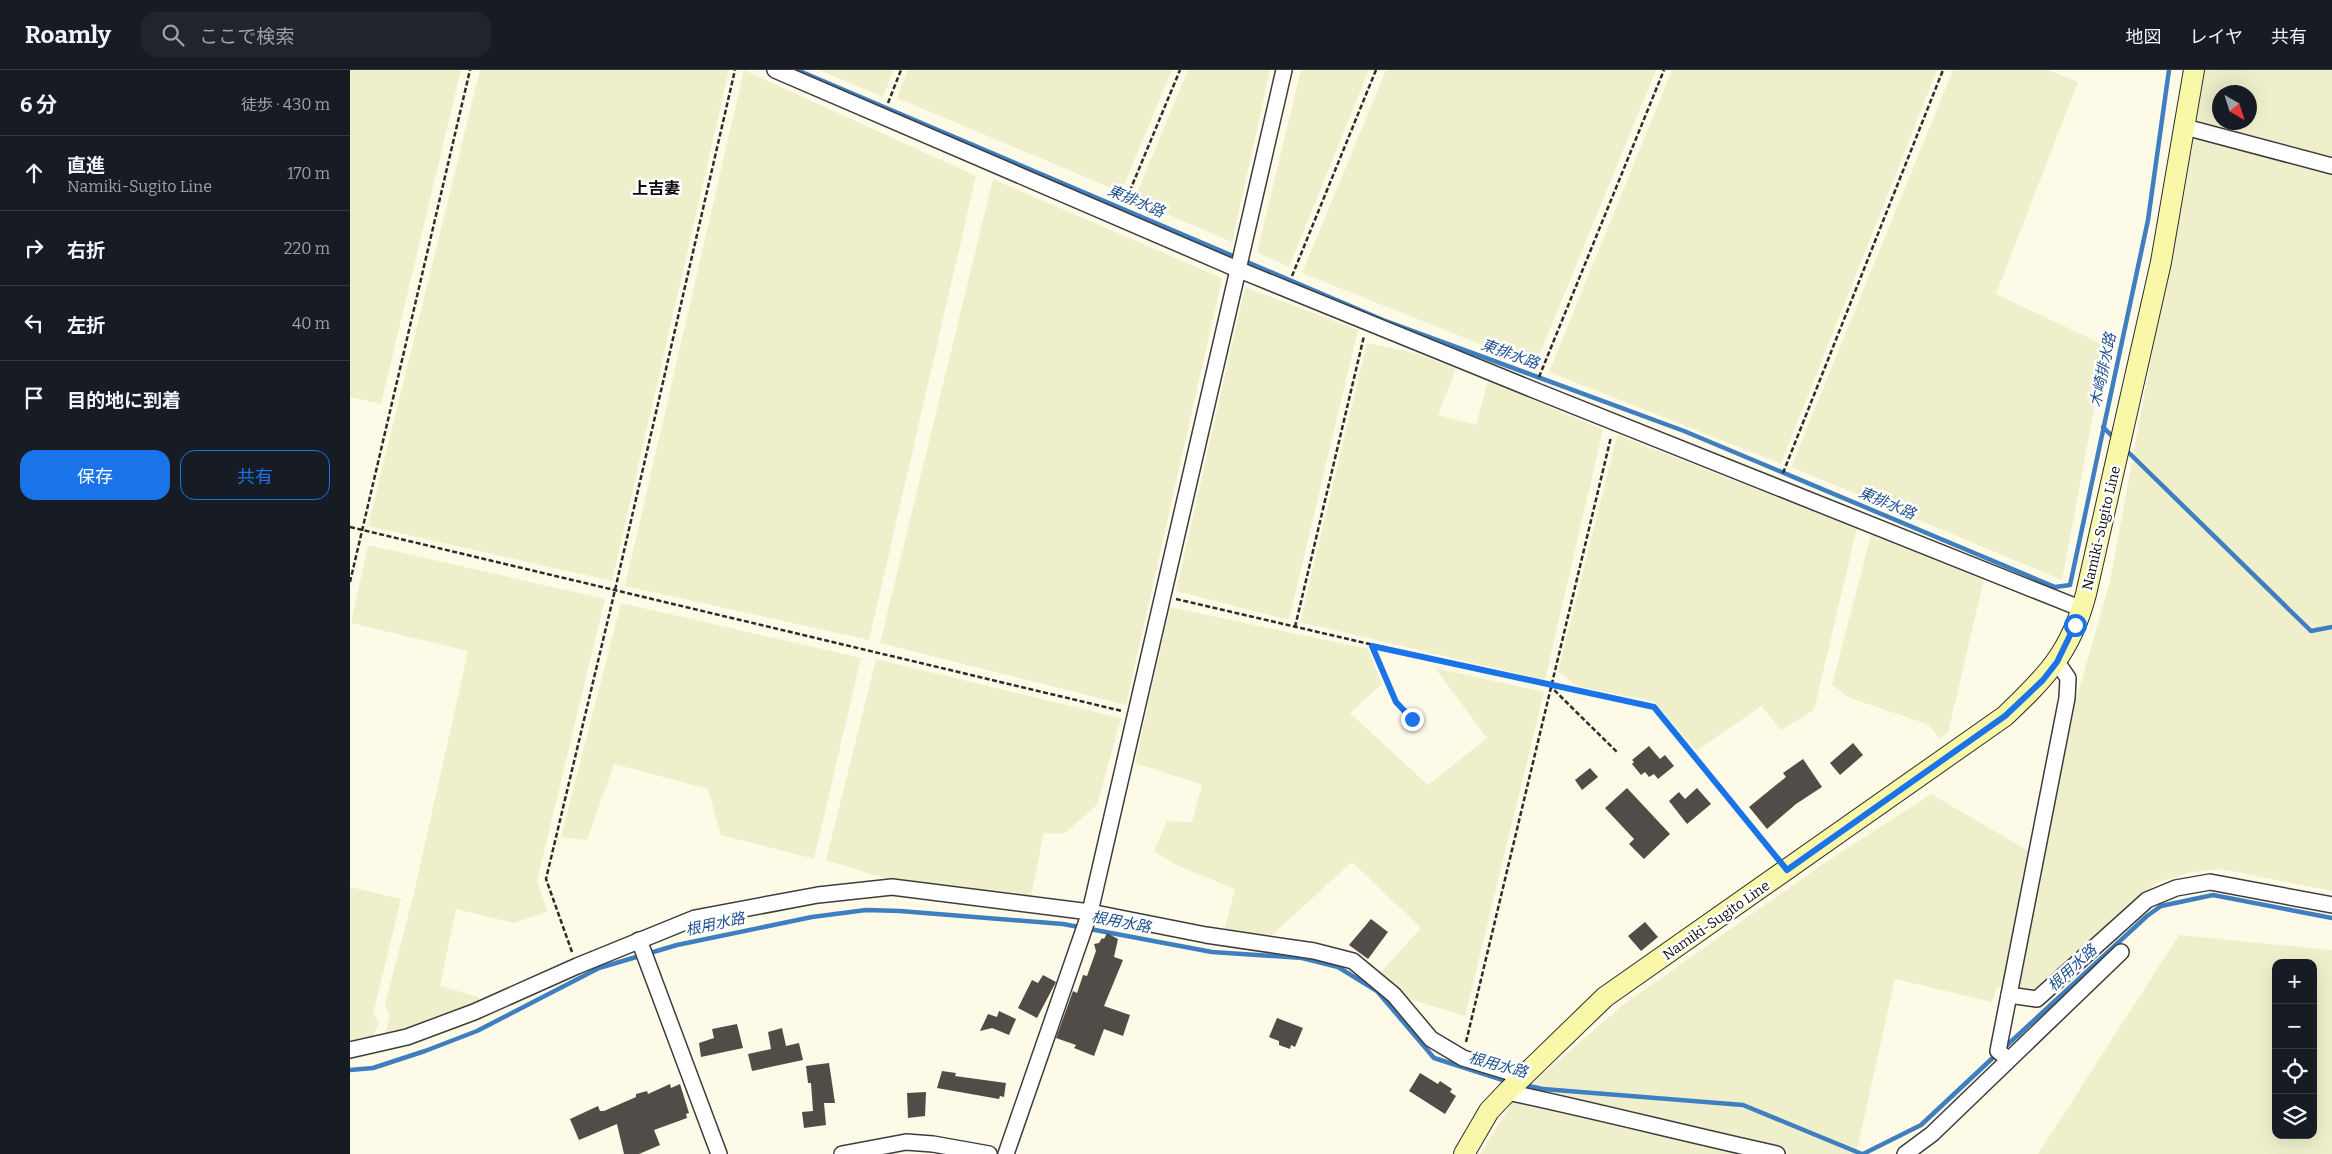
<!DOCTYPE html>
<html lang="ja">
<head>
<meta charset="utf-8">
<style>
	:root { --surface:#171b24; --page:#20242c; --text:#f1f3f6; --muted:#9ea1a6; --line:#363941; --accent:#1a73e8 }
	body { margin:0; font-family:Bitter,"Noto Sans JP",serif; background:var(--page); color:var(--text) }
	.controls { position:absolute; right:15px; bottom:15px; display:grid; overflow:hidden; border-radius:10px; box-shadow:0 5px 20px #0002 }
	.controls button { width:45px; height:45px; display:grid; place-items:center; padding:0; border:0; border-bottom:1px solid var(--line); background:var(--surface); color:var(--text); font:25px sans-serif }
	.compass { position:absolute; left:1862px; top:15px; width:45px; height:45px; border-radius:50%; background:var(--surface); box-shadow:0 5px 20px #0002; rotate:141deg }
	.stop { position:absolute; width:15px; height:15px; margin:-11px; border:4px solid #1a73e8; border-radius:50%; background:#fff }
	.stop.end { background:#1a73e8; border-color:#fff; box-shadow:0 1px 5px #0008 }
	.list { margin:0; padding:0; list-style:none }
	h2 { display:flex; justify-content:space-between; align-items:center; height:65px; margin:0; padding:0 20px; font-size:21px }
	h2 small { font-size:16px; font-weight:400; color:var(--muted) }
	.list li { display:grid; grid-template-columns:32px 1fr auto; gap:15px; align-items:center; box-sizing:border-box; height:75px; padding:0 20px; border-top:1px solid var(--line) }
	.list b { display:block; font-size:19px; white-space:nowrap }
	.list p { margin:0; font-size:16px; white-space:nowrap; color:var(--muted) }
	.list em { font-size:16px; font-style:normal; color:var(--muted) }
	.actions { display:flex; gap:10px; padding:15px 20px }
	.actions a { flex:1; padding:11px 0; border:1px solid var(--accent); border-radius:15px; text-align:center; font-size:18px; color:var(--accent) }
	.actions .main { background:var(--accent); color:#fff }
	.icon { flex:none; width:28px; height:28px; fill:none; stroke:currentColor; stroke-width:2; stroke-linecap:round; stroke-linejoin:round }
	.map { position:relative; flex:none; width:1982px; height:1084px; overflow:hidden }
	header { display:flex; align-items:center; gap:30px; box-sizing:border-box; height:70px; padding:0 25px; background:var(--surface); border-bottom:1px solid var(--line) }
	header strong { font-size:24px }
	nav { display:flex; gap:28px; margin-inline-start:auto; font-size:18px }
	.search { width:350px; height:45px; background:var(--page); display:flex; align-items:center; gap:12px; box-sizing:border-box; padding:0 18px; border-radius:15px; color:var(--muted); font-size:19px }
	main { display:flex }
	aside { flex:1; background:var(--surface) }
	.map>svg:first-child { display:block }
</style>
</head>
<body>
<header>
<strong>Roamly</strong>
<div class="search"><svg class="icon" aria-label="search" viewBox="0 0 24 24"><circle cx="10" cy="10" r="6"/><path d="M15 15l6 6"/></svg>ここで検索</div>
<nav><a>地図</a><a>レイヤ</a><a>共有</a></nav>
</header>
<main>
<aside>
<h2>6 分<small>徒歩 · 430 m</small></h2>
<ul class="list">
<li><svg class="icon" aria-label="ahead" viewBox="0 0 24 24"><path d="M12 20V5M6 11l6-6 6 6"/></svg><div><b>直進</b><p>Namiki-Sugito Line</p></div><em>170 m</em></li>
<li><svg class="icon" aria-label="right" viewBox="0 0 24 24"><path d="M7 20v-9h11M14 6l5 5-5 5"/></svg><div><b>右折</b></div><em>220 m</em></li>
<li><svg class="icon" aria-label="left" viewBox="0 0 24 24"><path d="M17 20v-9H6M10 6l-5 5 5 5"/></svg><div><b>左折</b></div><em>40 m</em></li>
<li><svg class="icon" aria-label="arrive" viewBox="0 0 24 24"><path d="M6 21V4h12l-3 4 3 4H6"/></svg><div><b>目的地に到着</b></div></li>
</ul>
<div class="actions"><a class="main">保存</a><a>共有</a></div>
</aside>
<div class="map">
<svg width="1982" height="1084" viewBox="0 0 1982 1084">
	<rect width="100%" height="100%" fill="#fdfbe8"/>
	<g fill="#eff0cb" fill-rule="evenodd">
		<polygon points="0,0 111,0 31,334 0,327"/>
		<polygon points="130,0 379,0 262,511 18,456"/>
		<polygon points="394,0 626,106 519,570 275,516"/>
		<polygon points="469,0 544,0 533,27"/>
		<polygon points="558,0 822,0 771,122 547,28"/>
		<polygon points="838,0 920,0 882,172 784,130"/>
		<polygon points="951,0 1019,0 939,197 907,182"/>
		<polygon points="1036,0 1306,0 1185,296 952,203"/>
		<polygon points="1322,0 1587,0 1431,394 1199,302"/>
		<polygon points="1603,0 1698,0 1728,12 1646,224 1756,276 1712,510 1441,397"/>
		<path d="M1854 0H1982V821L1870 799 1838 803 1806 813 1685 922 1647 917 1642 932 1545 909 1506 1084H1130L1164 1029 1274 934 1473 794 1581 724 1682 783 1760 511ZM1870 22H1900V52H1870Z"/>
		<polygon points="643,109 872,208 776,635 530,573"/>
		<polygon points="895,217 1008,260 939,550 826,521"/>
		<polygon points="1017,273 1069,284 1106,299 1088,345 1126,355 1138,310 1253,360 1195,610 950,552"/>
		<polygon points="1267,365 1507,458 1464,640 1431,660 1411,636 1347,681 1303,631 1229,617 1208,602"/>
		<polygon points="1522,461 1634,509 1598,663 1590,668 1577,654 1500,628 1482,615"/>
		<polygon points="18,475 255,529 187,811 198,842 163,853 106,839 90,916 129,927 128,937 59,963 35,964 40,946 35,934 63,827 118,581 1,553"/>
		<polygon points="271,533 511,588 464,789 371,765 358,719 264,694 237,770 211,767"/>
		<polygon points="820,537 1018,579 1032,614 1000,643 1078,715 1137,668 1085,598 1194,622 1115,946 1052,927 1029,904 1071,858 1002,792 921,866 874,860 885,819 828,796 804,781 817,751 842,752 852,715 785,693"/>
		<polygon points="526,589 771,648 747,735 714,764 694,763 681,826 556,815 476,790"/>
		<polygon points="0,817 51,829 23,944 29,952 20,973 0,976"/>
		<path d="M1829 865 1982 880V1084H1688ZM1926 893H1963V1065H1926Z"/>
	</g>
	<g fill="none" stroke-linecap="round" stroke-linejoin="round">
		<g stroke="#3e7ec1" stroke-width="4.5">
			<polyline points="447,0 1033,250 1334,361 1705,517 1720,515 1798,150 1819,0"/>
			<polyline points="1753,357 1765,369"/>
			<polyline points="1774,378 1961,561 1982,557"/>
			<polyline points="1654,978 1797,846 1811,836 1863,825 1982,848"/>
			<polyline points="0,1000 23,998 75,981 127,961 249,898 327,875 462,847 516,840 550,841 713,854 862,882 952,888 988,897 1027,921 1084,988 1159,1012"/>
			<polyline points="1174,1015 1193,1019 1393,1035 1512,1084"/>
			<polyline points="1513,1084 1571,1055 1648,983"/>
		</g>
	</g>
	<g fill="#514c47">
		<polygon points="1503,673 1513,685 1490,705 1480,693"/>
		<polygon points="1299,676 1310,689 1315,685 1324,696 1308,709 1304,704 1299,707 1295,702 1291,705 1282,694 1284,692 1282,690"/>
		<polygon points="1453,689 1472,717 1446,734 1417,759 1399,737 1436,707 1433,703"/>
		<polygon points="1240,698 1248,707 1232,720 1225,710"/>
		<polygon points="1277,718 1320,764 1294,789 1279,774 1284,769 1255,738"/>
		<polygon points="1347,718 1361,734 1337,754 1319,731 1329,722 1335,729"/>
		<polygon points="1021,849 1038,862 1018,889 999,875"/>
		<polygon points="1295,852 1308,867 1291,881 1278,866"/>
		<polygon points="757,863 768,869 764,887 773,890 754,936 780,945 773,966 754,959 744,986 724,978 726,975 706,968 723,921 727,923 733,905 737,906 746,881 744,874 749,873 752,868 754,869"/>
		<polygon points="693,905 706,912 687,948 668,938 682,910 688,913"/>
		<polygon points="649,941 666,949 659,965 642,958 630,961 638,944 647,947"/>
		<polygon points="927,948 953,958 945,977 941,975 940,979 929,975 929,971 919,967"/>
		<polygon points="387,954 393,978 351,987 349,973 364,968 362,959"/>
		<polygon points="432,958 436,976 449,973 453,990 402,1001 398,984 421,979 418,962"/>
		<polygon points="479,993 485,1033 474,1033 476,1055 454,1058 452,1042 463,1041 461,1013 458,1013 456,996"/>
		<polygon points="592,1001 606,1003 605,1006 656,1013 654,1027 650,1026 649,1029 587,1018"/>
		<polygon points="1070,1003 1088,1014 1090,1011 1102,1019 1100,1022 1106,1026 1095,1044 1059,1021"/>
		<polygon points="320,1014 321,1018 330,1014 339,1043 336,1044 337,1048 304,1060 310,1075 289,1084 274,1084 267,1054 229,1070 220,1049 248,1036 250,1041 254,1041 286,1027 286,1024 297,1021 298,1024"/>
		<polygon points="576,1022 575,1046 558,1048 557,1023"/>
	</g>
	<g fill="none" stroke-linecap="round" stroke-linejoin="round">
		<g stroke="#3d3d3d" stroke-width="18">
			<g id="street">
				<polyline points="425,0 887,199 1184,320 1732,539"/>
				<polyline points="1835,57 1982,96"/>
				<polyline points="289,870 369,1084"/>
				<polyline points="1659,925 1687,929 1797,830 1826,818 1860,812 1982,835"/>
				<polyline points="0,980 57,967 124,942 227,896 345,848 468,825 542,817 740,842 856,865 964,881 1003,891 1044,925 1081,969 1113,988 1172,1006"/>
				<polyline points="1658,989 1648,981 1717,628 1718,608 1707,592"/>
				<path d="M1157 1022C1247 1041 1336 1064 1427 1084"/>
				<polyline points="492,1084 556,1072 583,1074 639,1084"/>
				<polyline points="656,1084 740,842 934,0"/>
				<polyline points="1555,1084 1582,1064 1771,882"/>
			</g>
		</g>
		<g stroke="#2c2c2c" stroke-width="22">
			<path id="secondary" d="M1114 1084 1139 1041 1157 1022 1255 927 1655 646C1696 607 1721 582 1736 524L1811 192 1844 0"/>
		</g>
		<g stroke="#2c2c2c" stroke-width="2.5" stroke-dasharray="5 2.5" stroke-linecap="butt">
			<polyline points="538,33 551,0"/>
			<polyline points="774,135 830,0"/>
			<polyline points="942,206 1026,0"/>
			<polyline points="1189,307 1314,0"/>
			<polyline points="1433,403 1593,0"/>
			<polyline points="0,457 772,641"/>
			<polyline points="0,512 120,0"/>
			<polyline points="826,529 1200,616 1267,682"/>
			<polyline points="945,557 1014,266"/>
			<polyline points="1022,576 1046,632 1062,649"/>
			<polyline points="1201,616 1303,637 1427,787"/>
			<polyline points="222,882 196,809 265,520 385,0"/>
			<polyline points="1116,972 1261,367"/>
		</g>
		<use href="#street" stroke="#fff" stroke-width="15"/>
		<use href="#secondary" stroke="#f8f8a8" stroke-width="20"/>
	</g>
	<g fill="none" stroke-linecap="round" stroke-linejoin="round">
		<polyline stroke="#1a73e8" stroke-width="6" points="1062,649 1046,632 1022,576 1304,637 1437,800 1655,646 1693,610 1707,592 1725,555"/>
	</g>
	<g text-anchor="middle" stroke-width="5" stroke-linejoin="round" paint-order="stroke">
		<g font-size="14" fill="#0a0a0a" stroke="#fff">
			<text transform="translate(1751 458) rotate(-77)" y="5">Namiki-Sugito Line</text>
			<text transform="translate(1366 850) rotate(-35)" y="5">Namiki-Sugito Line</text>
		</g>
		<g font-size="15" font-style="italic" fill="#1f518f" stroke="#fff">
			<text transform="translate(786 131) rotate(23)" y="5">東排水路</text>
			<text transform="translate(1160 284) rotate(20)" y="5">東排水路</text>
			<text transform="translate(1753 300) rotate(-78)" y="5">木崎排水路</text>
			<text transform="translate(1537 433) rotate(23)" y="5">東排水路</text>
			<text transform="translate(771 852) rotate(11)" y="5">根用水路</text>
			<text transform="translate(365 854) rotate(-12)" y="5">根用水路</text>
			<text transform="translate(1722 898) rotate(-43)" y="5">根用水路</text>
			<text transform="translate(1148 995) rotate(15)" y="5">根用水路</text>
		</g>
		<g font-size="16" font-weight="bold" fill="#0a0a0a" stroke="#fff">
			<text x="306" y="124">上吉妻</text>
		</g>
	</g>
</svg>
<div class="controls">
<button>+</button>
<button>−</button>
<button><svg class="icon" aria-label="locate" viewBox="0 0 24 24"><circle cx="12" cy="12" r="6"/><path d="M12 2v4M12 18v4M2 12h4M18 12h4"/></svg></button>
<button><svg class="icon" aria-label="layers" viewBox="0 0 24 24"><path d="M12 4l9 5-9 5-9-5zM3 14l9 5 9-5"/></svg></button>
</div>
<svg class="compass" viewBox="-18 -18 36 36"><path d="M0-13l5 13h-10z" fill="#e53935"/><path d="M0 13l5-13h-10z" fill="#9ea1a6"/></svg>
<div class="stop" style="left:1725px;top:555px"></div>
<div class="stop end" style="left:1062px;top:649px"></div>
</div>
</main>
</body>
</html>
